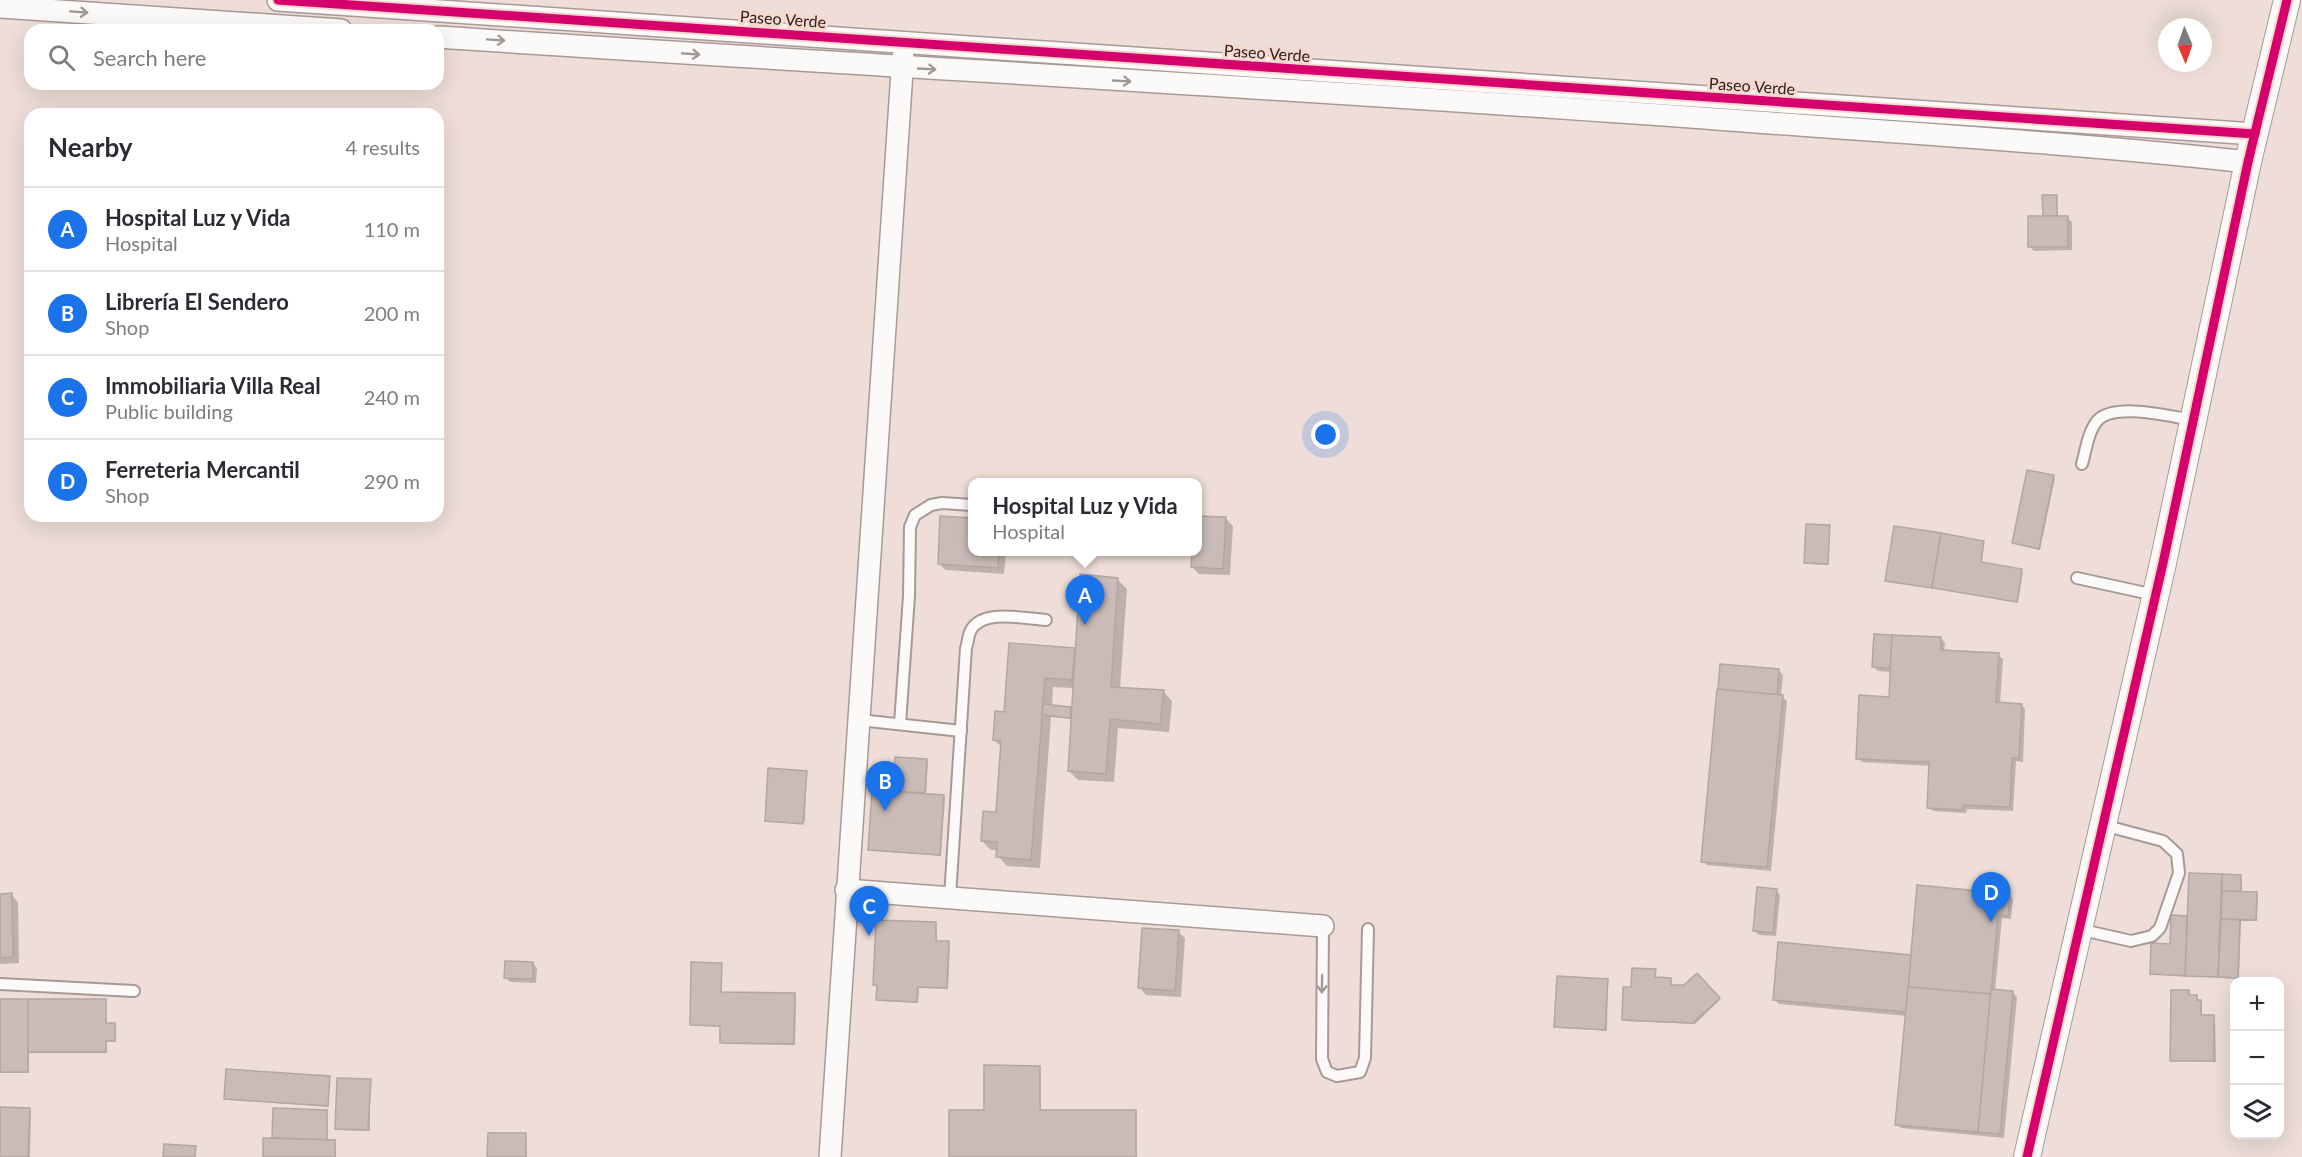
<!DOCTYPE html>
<html lang="en">
<head>
<meta charset="utf-8">
<style>
	:root { --surface:#fff; --page:#f7f7f7; --text:#2b2b33; --muted:#7c7c81; --line:#e1e1e2; --accent:#1a73e8 }
	body { margin:0; font-family:Lato,sans-serif; background:var(--page); color:var(--text) }
	.controls { position:absolute; right:18px; bottom:18px; display:grid; overflow:hidden; border-radius:12px; box-shadow:0 6px 24px #0002 }
	.controls button { width:54px; height:54px; display:grid; place-items:center; padding:0; border:0; border-bottom:2px solid var(--line); background:var(--surface); color:var(--text); font:30px sans-serif }
	.compass { position:absolute; left:2158px; top:18px; width:54px; height:54px; border-radius:50%; background:var(--surface); box-shadow:0 6px 24px #0002; rotate:178deg }
	.you { position:absolute; left:1326px; top:435px; width:21px; height:21px; margin:-15px; border:4px solid #fff; border-radius:50%; background:#1a73e8; box-shadow:0 0 0 9px #1a73e833 }
	.badge { display:grid; place-items:center; width:39px; height:39px; border-radius:50%; background:var(--accent); color:#fff; font-size:20px; font-weight:700 }
	.pin { position:absolute; translate:-50% -50px; filter:drop-shadow(0 2px 3px #0008) }
	.pin::after { content:''; position:absolute; top:32px; width:21px; height:18px; background:inherit; clip-path:polygon(0 0,100% 0,50% 100%) }
	.popup { position:absolute; left:968px; top:478px; width:234px; height:78px; box-sizing:border-box; display:grid; place-content:center; border-radius:12px; background:var(--surface); filter:drop-shadow(0 2px 4px #0005); font-size:20px; white-space:nowrap; color:var(--muted) }
	.popup b { font-size:22px; color:var(--text) }
	.popup::after { content:''; position:absolute; left:50%; top:100%; margin-left:-12px; border:12px solid transparent; border-top-color:var(--surface) }
	.list { margin:0; padding:0; list-style:none }
	h2 { display:flex; justify-content:space-between; align-items:center; height:78px; margin:0; padding:0 24px; font-size:26px }
	h2 small { font-size:20px; font-weight:400; color:var(--muted) }
	.list li { display:grid; grid-template-columns:39px 1fr auto; gap:18px; align-items:center; box-sizing:border-box; height:84px; padding:0 24px; border-top:2px solid var(--line) }
	.list b { display:block; font-size:22px; white-space:nowrap }
	.list p { margin:0; font-size:20px; white-space:nowrap; color:var(--muted) }
	.list em { font-size:20px; font-style:normal; color:var(--muted) }
	.icon { flex:none; width:33px; height:33px; fill:none; stroke:currentColor; stroke-width:2; stroke-linecap:round; stroke-linejoin:round }
	.map { position:relative; flex:none; width:2302px; height:1157px; overflow:hidden }
	.search { position:absolute; background:var(--surface); box-shadow:0 6px 24px #0002; left:24px; top:24px; width:420px; height:66px; display:flex; align-items:center; gap:15px; box-sizing:border-box; padding:0 21px; border-radius:18px; color:var(--muted); font-size:22px }
	.panel { position:absolute; background:var(--surface); box-shadow:0 6px 24px #0002; left:24px; top:108px; width:420px; height:414px; border-radius:18px }
	.map>svg:first-child { display:block }
</style>
</head>
<body>
<div class="map">
<svg width="2302" height="1157" viewBox="0 0 2302 1157">
	<rect width="100%" height="100%" fill="#eeddd8"/>
	<g fill="#0003" fill-rule="evenodd">
		<polygon points="2056,197 2058,218 2067,218 2072,222 2072,250 2034,251 2029,246"/>
		<polygon points="2029,471 2055,478 2040,550 2013,543"/>
		<polygon points="1198,517 1226,519 1233,526 1230,575 1199,574 1192,567 1193,552 1198,552"/>
		<polygon points="942,518 972,520 972,552 1006,552 1004,574 946,570 939,564"/>
		<polygon points="1829,527 1829,565 1807,564 1806,562"/>
		<polygon points="1983,542 1982,564 2023,572 2018,603 1887,580"/>
		<path d="M1118 580 1127 589 1120 689 1163 691 1172 701 1169 732 1118 728 1114 782 1078 780 1069 771 1072 719 1051 717 1040 868 1007 866 998 856V850H991L982 841 997 814 1002 747 994 740 1005 713 1010 645 1076 650ZM1053 687 1073 688 1072 710 1052 707Z"/>
		<polygon points="1876,635 1941,638 1945,643 1944,652 1998,655 2003,659 2000,704 2021,705 2025,709 2023,762 2016,761 2013,811 1967,809 1966,813 1933,811 1929,807 1931,766 1862,762 1858,758 1890,698 1891,672 1878,671 1874,667"/>
		<polygon points="1721,666 1779,671 1783,675 1781,696 1787,701 1771,871 1707,865 1703,861"/>
		<polygon points="896,758 928,762 926,795 945,798 941,856 869,850 894,793"/>
		<polygon points="806,772 805,822 767,820"/>
		<polygon points="2190,874 2241,876 2242,893 2258,896 2257,921 2241,921 2239,979 2151,974 2171,945 2173,917 2189,918"/>
		<polygon points="1776,891 1780,895 1776,936 1759,935 1755,931"/>
		<polygon points="0,895 11,895 18,902 19,963 0,964"/>
		<polygon points="2009,895 2013,899 2011,919 2002,918 1995,991 2012,992 2017,997 2004,1138 1901,1128 1897,1124 1907,1016 1779,1004 1775,1000 1912,956"/>
		<polygon points="936,924 937,942 950,944 948,989 919,988 918,1003 879,1001 878,986 875,984"/>
		<polygon points="1178,932 1185,938 1181,997 1146,995 1140,988"/>
		<polygon points="533,963 537,968 536,983 510,982 506,978"/>
		<polygon points="721,964 722,993 796,997 795,1045 723,1044 722,1027 691,1024"/>
		<polygon points="1655,971 1656,979 1670,979 1672,987 1684,987 1697,975 1720,1000 1695,1024 1625,1021 1632,988"/>
		<polygon points="1608,980 1607,1031 1556,1026"/>
		<polygon points="2189,991 2190,997 2196,997 2202,1003 2202,1017 2215,1018 2216,1062 2172,1060"/>
		<polygon points="105,1000 107,1024 116,1026 116,1042 107,1042 107,1053 29,1053 29,1073 0,1073 0,1001"/>
		<polygon points="1039,1067 1041,1112 1135,1112 1137,1157 951,1157 985,1112"/>
		<polygon points="329,1077 329,1107 225,1099"/>
		<polygon points="370,1080 370,1131 338,1130 336,1128"/>
		<polygon points="0,1109 31,1111 30,1157 0,1157"/>
		<polygon points="274,1110 327,1112 328,1141 336,1143 336,1157 264,1157 273,1140"/>
		<polygon points="526,1135 527,1157 489,1157"/>
	</g>
	<g fill="#c9bbb8" stroke="#b3a7a3" stroke-width="1.5">
		<polygon points="2042,195 2057,195 2057,216 2043,217"/>
		<rect x="2028" y="216" width="40" height="31"/>
		<polygon points="2027,470 2054,475 2039,549 2012,543"/>
		<polygon points="940,516 972,518 972,552 999,552 998,568 938,564"/>
		<polygon points="1198,516 1226,517 1223,569 1191,567 1192,552 1198,552"/>
		<polygon points="1806,524 1830,525 1828,564 1804,563"/>
		<polygon points="1894,526 1941,533 1932,588 1885,581"/>
		<polygon points="1941,533 1984,541 1981,562 2022,569 2017,602 1932,588"/>
		<polygon points="1080,574 1118,578 1111,687 1164,690 1160,724 1110,719 1106,774 1068,771"/>
		<polygon points="1874,634 1892,635 1890,668 1872,667"/>
		<polygon points="1892,635 1941,637 1941,650 1999,653 1996,702 2022,704 2019,758 2012,758 2010,807 1963,805 1963,810 1927,808 1929,762 1856,759 1859,695 1889,697"/>
		<polygon points="1009,643 1075,648 1072,680 1045,678 1031,860 996,857 997,842 981,841 983,811 996,812 1001,741 993,740 995,711 1004,712"/>
		<polygon points="1720,664 1779,669 1777,695 1718,689"/>
		<polygon points="1717,689 1783,695 1767,867 1701,862"/>
		<polygon points="1043,704 1071,707 1070,718 1042,715"/>
		<polygon points="895,757 927,759 925,793 892,791"/>
		<polygon points="768,768 807,771 803,824 765,821"/>
		<polygon points="872,790 944,795 940,855 868,850"/>
		<polygon points="2189,873 2222,874 2218,977 2185,976"/>
		<polygon points="2222,874 2241,875 2241,892 2222,891"/>
		<polygon points="1917,885 2010,894 2008,916 1998,915 1991,994 1908,987"/>
		<polygon points="1757,887 1777,889 1773,933 1753,931"/>
		<polygon points="2222,891 2257,892 2256,920 2221,919"/>
		<polygon points="12,893 13,957 0,958 0,894"/>
		<polygon points="2171,915 2187,916 2185,976 2150,974 2151,943 2170,944"/>
		<polygon points="2221,919 2240,920 2238,978 2218,977"/>
		<polygon points="876,920 936,922 936,941 949,941 947,988 918,987 917,1002 876,1000 877,985 873,985"/>
		<polygon points="1142,928 1179,930 1175,991 1138,988"/>
		<polygon points="1778,942 1911,955 1906,1012 1773,1000"/>
		<polygon points="505,961 533,962 533,979 504,978"/>
		<polygon points="691,962 722,963 721,992 795,993 794,1044 720,1043 720,1026 690,1025"/>
		<polygon points="1632,968 1656,969 1655,977 1671,978 1671,985 1684,985 1697,973 1720,998 1693,1023 1622,1020 1623,987 1631,987"/>
		<polygon points="1557,976 1608,979 1605,1030 1554,1027"/>
		<polygon points="1908,987 1991,994 1978,1132 1895,1125"/>
		<polygon points="1991,989 2013,991 2000,1134 1978,1132"/>
		<polygon points="2171,990 2189,990 2189,995 2197,995 2197,1000 2201,1000 2201,1015 2214,1015 2214,1061 2170,1061"/>
		<rect x="0" y="999" width="28" height="73"/>
		<polygon points="28,999 106,999 106,1023 115,1023 115,1041 106,1041 106,1052 28,1052"/>
		<polygon points="984,1065 1040,1066 1040,1110 1136,1110 1136,1157 949,1157 949,1110 984,1110"/>
		<polygon points="226,1069 330,1076 328,1106 224,1099"/>
		<polygon points="337,1078 371,1079 368,1130 335,1129"/>
		<polygon points="0,1107 30,1108 28,1157 0,1157"/>
		<polygon points="273,1108 327,1110 327,1140 272,1138"/>
		<polygon points="488,1133 526,1133 526,1157 487,1157"/>
		<polygon points="263,1138 335,1140 335,1157 263,1157"/>
		<polygon points="164,1144 196,1146 195,1157 163,1157"/>
	</g>
	<g fill="none" stroke-linecap="round" stroke-linejoin="round">
		<g stroke="#a79a96" stroke-width="14">
			<g id="service">
				<path d="M2082 464C2086 450 2088 431 2098 420 2116 402 2171 417 2194 420"/>
				<polyline points="2077,578 2155,595"/>
				<polyline points="859,720 961,731"/>
				<polyline points="900,724 909,596 910,527 915,515 931,505 942,503 972,505"/>
				<path d="M950 897 966 648C968 643 968 635 971 630 983 608 1026 619 1046 620"/>
				<polyline points="1323,926 1322,1059 1327,1072 1337,1076 1360,1072 1365,1058 1368,929"/>
				<polyline points="2078,929 2131,941 2152,936 2160,928 2179,873 2177,854 2163,841 2103,825"/>
				<polyline points="0,984 134,991"/>
			</g>
		</g>
		<g stroke="#a79a96" stroke-width="24">
			<g id="minor">
				<polyline points="278,0 2255,134"/>
				<polyline points="0,7 341,30"/>
				<path d="M438 37C869 66 1300 88 1730 120 1903 133 2076 143 2248 162"/>
				<polyline points="846,890 1323,926"/>
				<polyline points="830,1157 903,56"/>
			</g>
		</g>
		<g stroke="#a79a96" stroke-width="28">
			<polyline id="tertiary" points="2027,1157 2163,563 2248,162 2287,0"/>
		</g>
		<use href="#service" stroke="#fcfaf9" stroke-width="10"/>
		<use href="#minor" stroke="#fcfaf9" stroke-width="21"/>
		<use href="#tertiary" stroke="#fcfaf9" stroke-width="26"/>
		<g stroke="#f7d8cf" stroke-width="13">
			<g id="cycleway">
				<polyline points="278,0 2255,134"/>
				<polyline points="2027,1157 2163,563 2248,162 2287,0"/>
			</g>
		</g>
		<use href="#cycleway" stroke="#d6006c" stroke-width="9"/>
	</g>
	<defs><path id="oneway-shaft" d="M-6 0H5M1.5-3L5.5 0L1.5 3" fill="none" stroke-width="1.6" stroke-linecap="round" stroke-linejoin="round" transform="scale(1.5)"/></defs>
	<g stroke="#9f9996">
		<use href="#oneway-shaft" transform="translate(79 12) rotate(4)"/>
		<use href="#oneway-shaft" transform="translate(496 40) rotate(4)"/>
		<use href="#oneway-shaft" transform="translate(691 54) rotate(4)"/>
		<use href="#oneway-shaft" transform="translate(927 69) rotate(3)"/>
		<use href="#oneway-shaft" transform="translate(1122 81) rotate(3)"/>
		<use href="#oneway-shaft" transform="translate(1322 984) rotate(91)"/>
	</g>
	<g text-anchor="middle" stroke-width="6" stroke-linejoin="round" paint-order="stroke">
		<g font-size="16" fill="#2d221e" stroke="#f7d8cf">
			<text transform="translate(783 19) rotate(4)" y="6">Paseo Verde</text>
			<text transform="translate(1267 53) rotate(4)" y="6">Paseo Verde</text>
			<text transform="translate(1752 86) rotate(4)" y="6">Paseo Verde</text>
		</g>
	</g>
</svg>
<div class="controls">
<button>+</button>
<button>−</button>
<button><svg class="icon" aria-label="layers" viewBox="0 0 24 24"><path d="M12 4l9 5-9 5-9-5zM3 14l9 5 9-5"/></svg></button>
</div>
<svg class="compass" viewBox="-18 -18 36 36"><path d="M0-13l5 13h-10z" fill="#e53935"/><path d="M0 13l5-13h-10z" fill="#7c7c81"/></svg>
<div class="you"></div>
<div class="pin badge" style="left:1085px;top:625px">A</div>
<div class="popup"><b>Hospital Luz y Vida</b>Hospital</div>
<div class="pin badge" style="left:885px;top:811px">B</div>
<div class="pin badge" style="left:869px;top:936px">C</div>
<div class="pin badge" style="left:1991px;top:922px">D</div>
<div class="search"><svg class="icon" aria-label="search" viewBox="0 0 24 24"><circle cx="10" cy="10" r="6"/><path d="M15 15l6 6"/></svg>Search here</div>
<section class="panel">
<h2>Nearby<small>4 results</small></h2>
<ul class="list">
<li><span class="badge">A</span><div><b>Hospital Luz y Vida</b><p>Hospital</p></div><em>110 m</em></li>
<li><span class="badge">B</span><div><b>Librería El Sendero</b><p>Shop</p></div><em>200 m</em></li>
<li><span class="badge">C</span><div><b>Immobiliaria Villa Real</b><p>Public building</p></div><em>240 m</em></li>
<li><span class="badge">D</span><div><b>Ferreteria Mercantil</b><p>Shop</p></div><em>290 m</em></li>
</ul>
</section>
</div>
</body>
</html>
